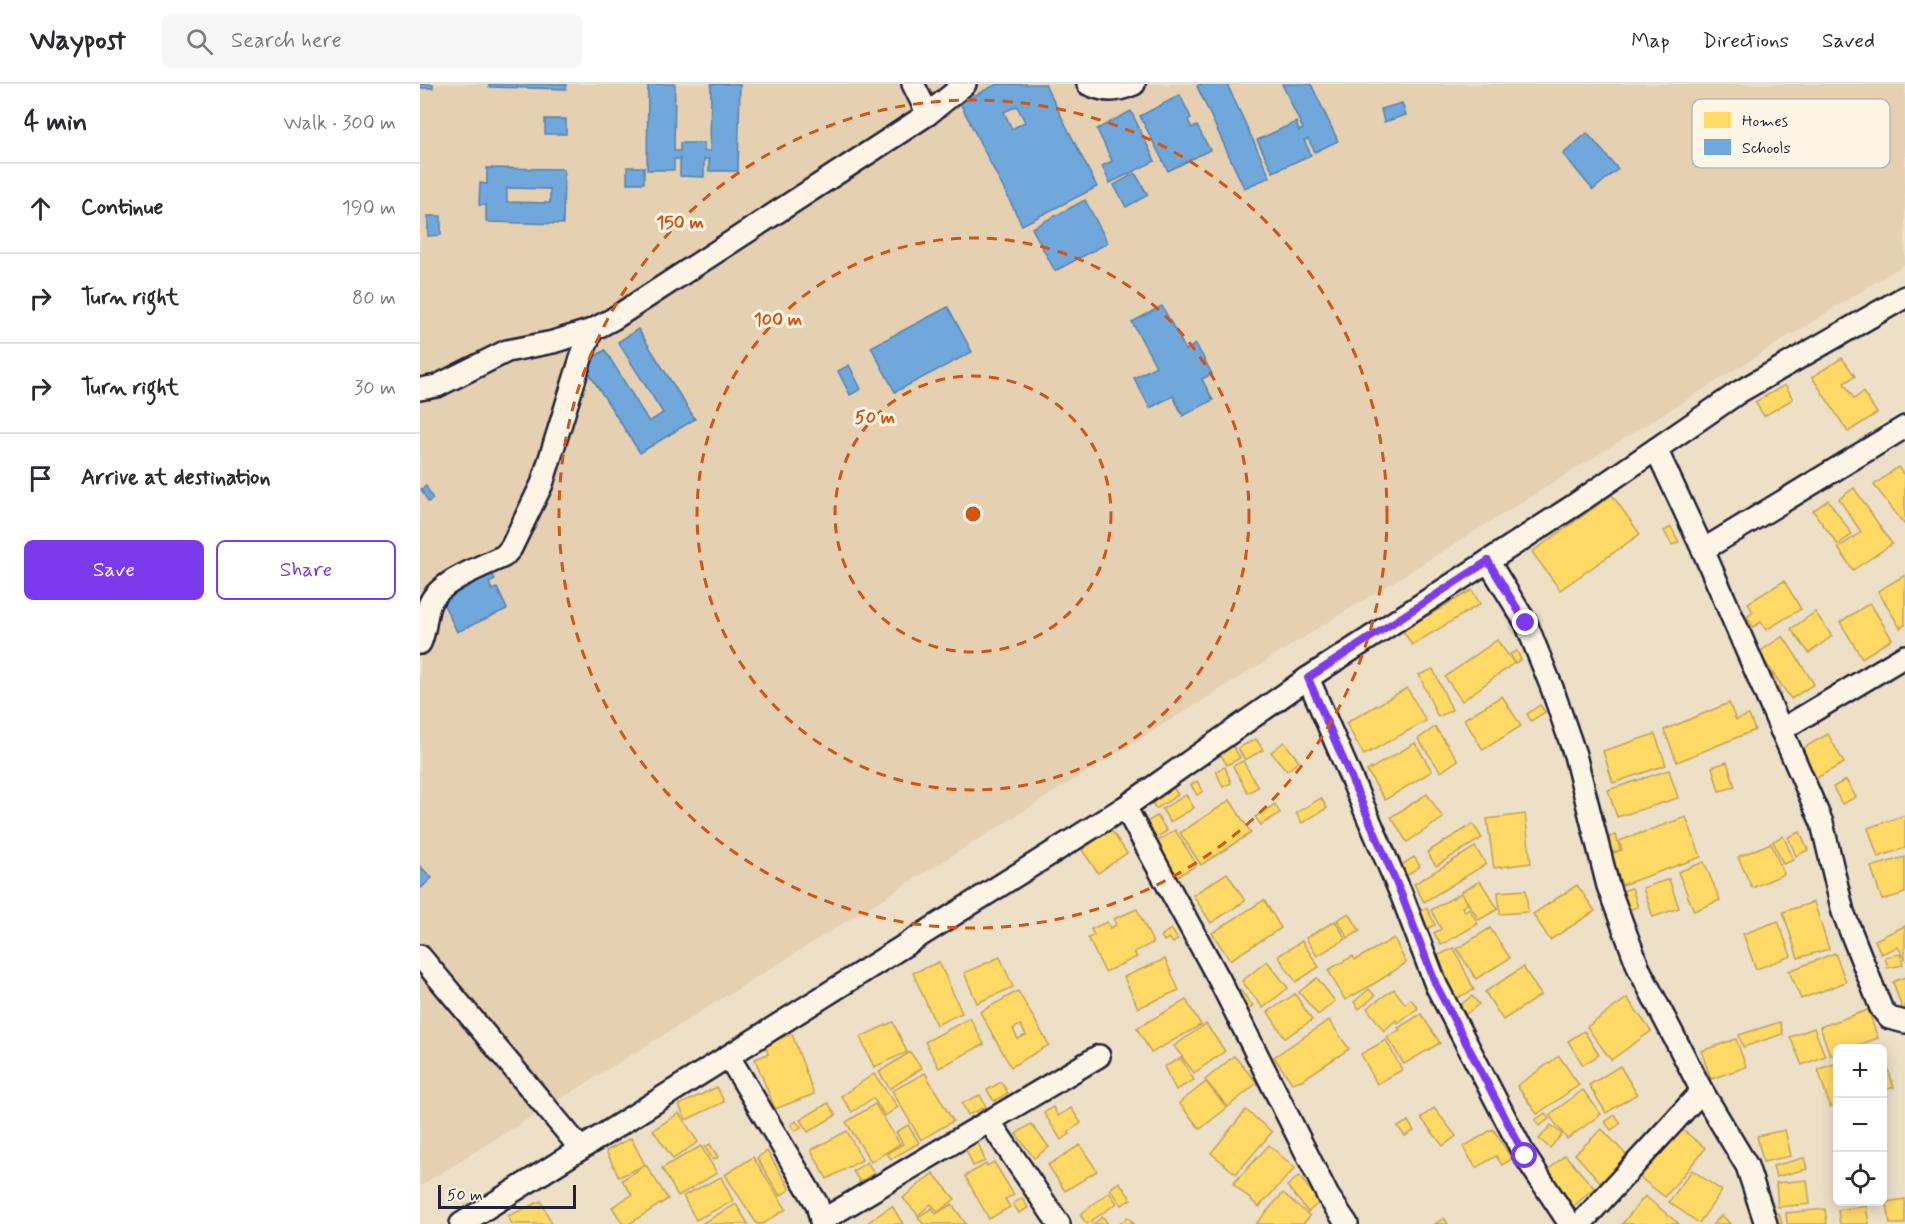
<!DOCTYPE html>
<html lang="en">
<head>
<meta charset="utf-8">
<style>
	:root { --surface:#fff; --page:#f7f7f7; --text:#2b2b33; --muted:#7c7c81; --line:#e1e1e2; --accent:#7c3aed }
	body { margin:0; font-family:Mynerve,sans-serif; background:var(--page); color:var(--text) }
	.controls { position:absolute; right:18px; bottom:18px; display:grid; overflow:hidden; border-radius:9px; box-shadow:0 3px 15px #0003 }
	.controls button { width:54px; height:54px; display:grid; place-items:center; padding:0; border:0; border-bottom:2px solid var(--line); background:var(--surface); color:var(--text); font:30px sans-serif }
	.scale { position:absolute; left:18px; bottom:15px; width:138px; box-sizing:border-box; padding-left:6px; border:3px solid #22223b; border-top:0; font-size:16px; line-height:21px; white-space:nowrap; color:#22223b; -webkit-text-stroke:4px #fcf5e5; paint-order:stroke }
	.stop { position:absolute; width:18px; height:18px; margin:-14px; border:4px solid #7c3aed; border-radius:50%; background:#fff }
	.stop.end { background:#7c3aed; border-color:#fff; box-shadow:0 2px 6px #0008 }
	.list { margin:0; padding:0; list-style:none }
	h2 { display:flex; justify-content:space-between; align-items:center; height:78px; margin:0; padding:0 24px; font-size:26px }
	h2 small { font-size:20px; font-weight:400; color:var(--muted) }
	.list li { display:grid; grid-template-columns:39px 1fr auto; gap:18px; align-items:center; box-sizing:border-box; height:90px; padding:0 24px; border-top:2px solid var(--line) }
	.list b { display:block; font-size:22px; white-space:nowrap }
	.list em { font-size:20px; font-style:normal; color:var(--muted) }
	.actions { display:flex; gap:12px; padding:18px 24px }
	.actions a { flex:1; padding:14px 0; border:2px solid var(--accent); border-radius:9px; text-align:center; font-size:21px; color:var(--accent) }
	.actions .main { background:var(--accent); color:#fff }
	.icon { flex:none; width:33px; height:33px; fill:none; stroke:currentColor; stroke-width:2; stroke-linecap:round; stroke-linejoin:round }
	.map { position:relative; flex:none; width:1485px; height:1140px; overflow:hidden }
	header { display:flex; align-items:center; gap:36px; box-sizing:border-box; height:84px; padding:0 30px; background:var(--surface); border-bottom:2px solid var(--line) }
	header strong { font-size:28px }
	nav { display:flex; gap:33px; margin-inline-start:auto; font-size:21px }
	.search { width:420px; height:54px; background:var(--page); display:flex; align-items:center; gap:15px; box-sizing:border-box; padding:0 21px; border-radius:9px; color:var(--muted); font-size:22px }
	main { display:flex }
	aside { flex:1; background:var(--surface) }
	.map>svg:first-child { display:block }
</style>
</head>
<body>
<header>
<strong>Waypost</strong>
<div class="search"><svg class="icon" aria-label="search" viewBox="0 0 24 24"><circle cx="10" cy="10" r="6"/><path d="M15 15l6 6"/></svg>Search here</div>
<nav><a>Map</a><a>Directions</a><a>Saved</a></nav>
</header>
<main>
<aside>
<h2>4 min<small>Walk · 300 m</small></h2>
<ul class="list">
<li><svg class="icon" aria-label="ahead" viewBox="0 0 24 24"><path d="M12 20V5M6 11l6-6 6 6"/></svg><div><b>Continue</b></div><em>190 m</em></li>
<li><svg class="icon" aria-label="right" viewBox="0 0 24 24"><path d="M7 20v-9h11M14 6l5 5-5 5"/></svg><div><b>Turn right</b></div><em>80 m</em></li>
<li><svg class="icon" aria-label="right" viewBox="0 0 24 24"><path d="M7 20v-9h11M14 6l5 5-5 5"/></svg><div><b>Turn right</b></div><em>30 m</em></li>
<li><svg class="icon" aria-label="arrive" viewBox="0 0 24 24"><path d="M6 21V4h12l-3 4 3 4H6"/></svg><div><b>Arrive at destination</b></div></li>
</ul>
<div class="actions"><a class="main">Save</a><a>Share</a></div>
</aside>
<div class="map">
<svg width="1485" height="1140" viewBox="0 0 1485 1140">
	<rect width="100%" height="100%" fill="#eedfc7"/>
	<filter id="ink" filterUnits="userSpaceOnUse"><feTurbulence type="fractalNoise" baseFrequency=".0167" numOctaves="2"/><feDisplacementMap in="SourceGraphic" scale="12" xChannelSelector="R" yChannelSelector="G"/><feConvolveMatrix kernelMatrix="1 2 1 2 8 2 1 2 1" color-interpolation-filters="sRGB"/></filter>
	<g filter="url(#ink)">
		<polygon fill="#e5d0b2" points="0,0 1485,0 1485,180 0,1102"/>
		<g fill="#ffd966" stroke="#bda259" stroke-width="1.5" fill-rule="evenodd">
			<polygon points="1422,274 1435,292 1424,299 1434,315 1443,308 1457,329 1428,348 1392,293"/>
			<polygon points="1365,301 1373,315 1344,332 1335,318"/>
			<polygon points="1478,383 1485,392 1485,441 1454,401"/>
			<polygon points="1434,404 1472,460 1433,486 1418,464 1441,448 1419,415"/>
			<polygon points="1192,411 1220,450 1140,506 1112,468"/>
			<polygon points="1408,416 1432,450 1418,461 1393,427"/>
			<polygon points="1251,443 1259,458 1252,461 1244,447"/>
			<polygon points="1485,491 1485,541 1480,544 1458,507"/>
			<polygon points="1364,497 1381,525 1346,546 1341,538 1333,543 1327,533 1333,528 1328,519"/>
			<polygon points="1052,506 1060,520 992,561 983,547 991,542 989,538 995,534 997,538"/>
			<polygon points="1450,519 1472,555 1442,574 1420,538"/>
			<polygon points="1395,528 1412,552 1389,569 1371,545"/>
			<polygon points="1363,552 1394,600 1371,615 1344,576 1340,579 1335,571"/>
			<polygon points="1077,556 1094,579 1042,617 1025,593"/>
			<polygon points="1097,567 1101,576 1095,579 1090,570"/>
			<polygon points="1013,585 1032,626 1018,633 999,591"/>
			<polygon points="1351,589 1361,609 1350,615 1341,594"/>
			<polygon points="987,604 1006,637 944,671 926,639"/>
			<polygon points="1082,612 1101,642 1063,666 1044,635"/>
			<polygon points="1309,619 1316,636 1329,631 1335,646 1257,678 1244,646"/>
			<polygon points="1120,621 1125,628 1111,637 1107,630"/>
			<polygon points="1015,643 1038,676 1021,688 998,655"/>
			<polygon points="1235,650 1246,681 1193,699 1183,667"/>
			<polygon points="1408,650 1424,679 1395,695 1380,666"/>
			<polygon points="836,655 843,666 825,676 818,664"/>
			<polygon points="810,657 820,674 807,681 797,665"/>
			<polygon points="864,658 879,677 867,687 851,668"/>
			<polygon points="995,659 1012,687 965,716 947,687"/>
			<polygon points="823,677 838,703 828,709 813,682"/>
			<polygon points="1307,678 1315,703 1299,707 1292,683"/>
			<polygon points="805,683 811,699 803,703 796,687"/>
			<polygon points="1249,686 1258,714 1197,733 1188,706"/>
			<polygon points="1426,696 1436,713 1422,720 1413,703"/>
			<polygon points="749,697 758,711 736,725 727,711"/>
			<polygon points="777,697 783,707 777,711 771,701"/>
			<polygon points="1007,710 1023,734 987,758 971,733"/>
			<polygon points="766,711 774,724 750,738 742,725"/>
			<polygon points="901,714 907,724 882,739 876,729"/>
			<polygon points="810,716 831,749 781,781 760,749"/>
			<polygon points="855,720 860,729 841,741 835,733"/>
			<polygon points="1105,730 1111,779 1074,784 1067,735"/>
			<polygon points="1485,731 1485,764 1458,773 1448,744"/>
			<polygon points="737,732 747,747 732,756 723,740"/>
			<polygon points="1266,733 1281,773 1202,801 1191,770 1202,766 1199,757"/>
			<polygon points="1053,740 1062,754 1016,782 1007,768"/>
			<polygon points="691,746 707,769 678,789 662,766"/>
			<polygon points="755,746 777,781 753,795 731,761"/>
			<polygon points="1380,748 1388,766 1376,772 1368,753"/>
			<polygon points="1196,751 1200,766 1188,770 1183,755"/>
			<polygon points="1363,752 1374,776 1363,780 1353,757"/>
			<polygon points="1351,759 1364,790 1332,804 1318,773"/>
			<polygon points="1055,763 1066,780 1004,818 994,800"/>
			<polygon points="994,773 1000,782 986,792 980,782"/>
			<polygon points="1485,773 1485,809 1462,816 1451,783"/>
			<polygon points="1284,778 1300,816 1274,827 1258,788"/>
			<polygon points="807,789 825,817 791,839 773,811"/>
			<polygon points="1249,795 1259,824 1233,833 1223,804"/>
			<polygon points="1060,797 1078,825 1059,836 1041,808"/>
			<polygon points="1157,801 1175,827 1130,856 1113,830"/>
			<polygon points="1212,804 1218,823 1204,827 1199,808"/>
			<polygon points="1106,806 1108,828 1080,830 1078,808"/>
			<polygon points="1041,809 1048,820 1042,823 1045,827 1049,824 1058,840 1021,861 1014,849 1021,845 1011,826"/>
			<polygon points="844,816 861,844 810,876 792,849"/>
			<polygon points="1394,818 1409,865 1378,874 1363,828"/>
			<polygon points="1007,824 1015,841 1003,846 995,829"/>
			<polygon points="717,825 733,859 714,868 717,873 685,888 668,854 674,851 671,845 687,838 690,844 696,841 694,835"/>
			<polygon points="929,829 940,847 928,854 917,836"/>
			<polygon points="915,837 926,855 897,872 886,854"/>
			<polygon points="1358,837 1371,872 1336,885 1323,850"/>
			<polygon points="1485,842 1485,875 1478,863 1461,870 1455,856"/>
			<polygon points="1070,844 1090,874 1056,895 1037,865"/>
			<polygon points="751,845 758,855 753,859 749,854 744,857 741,852"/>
			<polygon points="974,854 986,879 957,898 925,916 908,886 933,872 935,876"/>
			<polygon points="882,857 899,883 876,898 858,872"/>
			<polygon points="1034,864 1054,906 1030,917 1010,875"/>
			<polygon points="1415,869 1426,898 1381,915 1369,887"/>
			<polygon points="1480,870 1483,881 1468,884 1465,873"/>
			<polygon points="580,873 593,903 557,919 544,889"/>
			<polygon points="745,875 759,906 718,924 704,893"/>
			<polygon points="847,877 868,904 843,924 822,897"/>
			<polygon points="519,878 542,929 516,941 493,889"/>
			<polygon points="1103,883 1121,911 1083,936 1065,908"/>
			<polygon points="1485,893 1485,933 1473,898"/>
			<polygon points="897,894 915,917 898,931 879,908"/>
			<polygon points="949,905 955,912 939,925 934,918"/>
			<polygon points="974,905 985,920 991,915 998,924 978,939 976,936 964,947 947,924"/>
			<polygon points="820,906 833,922 824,930 811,913"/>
			<path d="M598 907 629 961 591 983 560 928ZM600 941 606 951 598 955 593 945Z"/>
			<polygon points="875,910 892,936 865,954 848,928"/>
			<polygon points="1052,912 1059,920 1041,934 1035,925"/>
			<polygon points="1207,914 1231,947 1191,976 1167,943"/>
			<polygon points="766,916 781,941 731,969 717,944"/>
			<polygon points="1448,926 1458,954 1429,964 1418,964 1418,969 1410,971 1400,943"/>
			<polygon points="1001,930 1020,959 984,980 967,953 980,946 978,944"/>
			<polygon points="550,934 564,960 519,984 505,958"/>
			<polygon points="909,936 929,965 882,996 872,999 854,973"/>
			<polygon points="473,938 487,968 454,983 440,953"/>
			<polygon points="1360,938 1363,950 1323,963 1319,951"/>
			<polygon points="786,940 805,967 774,989 754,962"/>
			<polygon points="1394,944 1405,972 1382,981 1370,953"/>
			<polygon points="1164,947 1179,971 1163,981 1148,957"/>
			<polygon points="372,950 394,1010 355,1025 335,975 348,970 345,960"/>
			<polygon points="1316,955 1326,983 1291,995 1281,967"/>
			<polygon points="966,956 982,986 957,1000 941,970"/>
			<polygon points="490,968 502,984 470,1005 459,988"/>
			<polygon points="1462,968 1474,1003 1462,1007"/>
			<polygon points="814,972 837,999 808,1023 785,996"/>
			<polygon points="1139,972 1159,1001 1117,1030 1097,1002"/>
			<polygon points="761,974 774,996 756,1006 744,983"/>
			<polygon points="1418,979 1418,1021 1410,1023 1398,985"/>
			<polygon points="1200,982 1217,1010 1186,1029 1169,1001"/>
			<polygon points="505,989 533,1037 501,1056 472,1007"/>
			<polygon points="454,990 478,1023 465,1032 453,1014 432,1028 421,1012"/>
			<polygon points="581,998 588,1009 574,1017 567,1006"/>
			<polygon points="786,998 807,1024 780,1045 759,1019"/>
			<polygon points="297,1003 304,1018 266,1036 259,1021"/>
			<polygon points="1163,1006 1181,1030 1147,1055 1129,1031"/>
			<polygon points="560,1011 566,1023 548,1031 542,1019"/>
			<polygon points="408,1019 416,1031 388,1048 380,1036"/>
			<polygon points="455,1020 480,1060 451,1078 426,1038"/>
			<polygon points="633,1023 638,1032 651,1024 661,1039 648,1048 650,1050 641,1056 624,1029"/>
			<polygon points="1014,1024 1036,1052 1023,1062 1001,1034"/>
			<polygon points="826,1026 852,1048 816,1090 791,1069"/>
			<polygon points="259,1029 278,1058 253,1075 233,1046"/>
			<polygon points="1125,1029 1129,1035 1119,1042 1115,1036"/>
			<polygon points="1195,1031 1201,1039 1191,1046 1185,1038"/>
			<polygon points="376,1037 381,1043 375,1047 371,1041"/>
			<polygon points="988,1037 994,1047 985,1052 978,1043"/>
			<polygon points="611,1040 629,1063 614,1074 596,1050"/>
			<polygon points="488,1041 499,1059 471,1075 467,1069 483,1060 476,1048"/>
			<polygon points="1131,1041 1142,1050 1130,1064 1119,1055"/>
			<polygon points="1259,1043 1285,1064 1284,1066 1245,1113 1218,1092"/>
			<polygon points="1073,1045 1092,1075 1082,1081 1076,1072 1056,1084 1043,1063"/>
			<polygon points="1182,1045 1210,1075 1182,1100 1155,1070"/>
			<polygon points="1365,1046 1371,1072 1343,1078 1337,1052"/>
			<polygon points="427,1047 442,1076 407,1095 391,1066"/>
			<polygon points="211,1054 225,1081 199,1093 186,1067"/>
			<polygon points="558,1058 565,1077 553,1082 545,1063"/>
			<polygon points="290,1060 298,1073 293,1076 285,1063"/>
			<polygon points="660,1061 677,1087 645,1107 628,1081"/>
			<polygon points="849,1061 875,1084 839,1123 813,1100"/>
			<polygon points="281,1062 297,1089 258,1112 242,1084"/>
			<polygon points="347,1067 370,1105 360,1112 337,1074"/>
			<polygon points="1145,1071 1174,1104 1154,1122 1124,1090"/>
			<polygon points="333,1073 366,1125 343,1140 337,1140 305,1091"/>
			<polygon points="1384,1074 1387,1085 1356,1093 1353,1082"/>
			<polygon points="447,1078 454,1089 440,1098 433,1087"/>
			<polygon points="574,1078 594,1111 585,1115 590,1123 569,1135 545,1092 566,1080 567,1082"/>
			<polygon points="226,1081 248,1115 209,1140 203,1140 192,1123 212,1111 202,1096"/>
			<polygon points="1272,1086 1302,1107 1279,1139 1249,1118"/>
			<polygon points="513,1089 535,1115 518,1128 511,1120 498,1131 483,1114"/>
			<polygon points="879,1092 900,1118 888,1128 867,1102"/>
			<polygon points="301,1093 313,1117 276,1136 263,1112"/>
			<polygon points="1387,1096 1390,1120 1358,1123 1356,1099"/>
			<polygon points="699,1098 711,1115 702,1121 690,1105"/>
			<polygon points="689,1108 697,1119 667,1140 660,1131"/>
			<polygon points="863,1109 890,1132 883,1140 836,1140"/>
			<polygon points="1225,1112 1259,1140 1202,1140"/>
			<polygon points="602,1114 608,1124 599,1129 593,1120"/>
			<polygon points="1485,1115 1485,1140 1470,1140 1467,1118"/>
			<polygon points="121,1117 132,1140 92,1140 88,1132"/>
			<polygon points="316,1120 328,1140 281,1140"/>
			<polygon points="532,1120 546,1140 503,1140 498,1133 512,1124 516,1130"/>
			<polygon points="472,1122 483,1140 448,1140 447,1139"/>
			<polygon points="1446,1122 1449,1140 1420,1140 1418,1126"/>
			<polygon points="1405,1125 1407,1140 1367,1140 1366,1129"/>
			<polygon points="1359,1129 1362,1140 1350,1140 1348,1132"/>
			<polygon points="1302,1131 1310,1140 1293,1140"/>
			<polygon points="683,1133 688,1140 673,1140"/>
			<polygon points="708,1133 714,1140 699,1140"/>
			<polygon points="1024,1134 1028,1140 1015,1140"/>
		</g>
		<g fill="#6fa8dc" stroke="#5880ac" stroke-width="1.5" fill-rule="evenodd">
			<rect x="0" y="0" width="13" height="4"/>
			<polygon points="69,0 146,0 146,5 69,3"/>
			<polygon points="228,0 255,0 254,67 260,67 260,59 284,59 284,67 290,67 291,0 320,0 318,87 289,87 289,75 284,75 284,93 260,92 260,75 254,75 254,86 227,86"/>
			<path d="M577 0H625L677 103 602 141 540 19ZM597 22 605 38 592 45 584 28Z"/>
			<polygon points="781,0 807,0 850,93 824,104 777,2"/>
			<polygon points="862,0 891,0 918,57 895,68 888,55 884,56 891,71 853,88 837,56 876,38 879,47 883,45"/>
			<polygon points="760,11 771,34 768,36 772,44 777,42 790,66 748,87 720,32"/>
			<polygon points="982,19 986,31 964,38 961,25"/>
			<polygon points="711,27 735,77 690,99 682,82 692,77 677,45"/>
			<rect x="125" y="35" width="21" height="15"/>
			<polygon points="1167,49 1198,85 1173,106 1143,70"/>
			<rect x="207" y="83" width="17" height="16"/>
			<path d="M67 84 144 85 143 140 66 138V121H59L60 99 67 100ZM87 104 130 105V119L87 118Z"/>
			<polygon points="715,89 728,111 706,123 694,101"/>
			<polygon points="665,116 688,159 635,187 612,144"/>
			<polygon points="8,132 21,132 21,151 8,152"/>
			<polygon points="742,222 766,266 776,260 792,290 782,295 793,316 763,332 753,312 730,324 714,294 736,282 712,238"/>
			<polygon points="528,223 552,268 475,308 451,263"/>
			<polygon points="218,245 275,335 220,369 163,280 185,266 229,338 243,329 198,258"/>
			<polygon points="429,281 441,305 430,311 418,287"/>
			<polygon points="6,402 13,415 8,418 1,405"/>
			<polygon points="71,486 75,496 69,499 72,506 77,504 87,525 37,548 19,510"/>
			<polygon points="0,782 12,794 0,805"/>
		</g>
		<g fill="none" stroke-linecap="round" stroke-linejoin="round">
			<g stroke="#22223b" stroke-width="26">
				<g id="minor">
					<polyline points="493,0 508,30"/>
					<path d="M668 0C686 8 695 8 714 0"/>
					<polyline points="0,305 17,302 87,267 133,258 172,246"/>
					<polyline points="1236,365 1283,466 1402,739 1423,828 1461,924 1469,934 1485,938"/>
					<polyline points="1283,466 1485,343"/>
					<polyline points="1068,477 1106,539 1132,604 1155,671 1188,802 1219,885 1282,1007 1327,1082 1346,1140"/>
					<path d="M0 559C6 546 5 531 10 519 20 497 63 482 84 472L91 464 122 400 162 271 172 246 193 235 508 30 545 0"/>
					<polyline points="888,594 982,812 1016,901 1105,1072 1150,1140"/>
					<polyline points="1361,646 1485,572"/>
					<polyline points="705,723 800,897 908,1112 927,1140"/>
					<polyline points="0,872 161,1065"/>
					<polyline points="309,973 397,1120 402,1140"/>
					<polyline points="569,1037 639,1140"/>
					<polyline points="401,1137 679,972"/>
					<polyline points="41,1140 705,723 888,594 1153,422 1319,308 1485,213"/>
					<polyline points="1160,1140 1282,1007"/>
				</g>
			</g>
			<use href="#minor" stroke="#fcf5e5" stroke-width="21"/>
		</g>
	</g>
	<g fill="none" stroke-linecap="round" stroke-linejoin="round" filter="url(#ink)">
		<polyline stroke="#7c3aed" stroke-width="8" points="1105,1072 1016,901 982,812 888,594 1068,477 1106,539"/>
	</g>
	<g fill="none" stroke="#d45411" stroke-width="3" stroke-dasharray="10 8">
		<circle cx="553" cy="430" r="138"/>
		<circle cx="553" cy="430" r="276"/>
		<circle cx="553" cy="430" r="414"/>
	</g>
	<rect x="1272" y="15" width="198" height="69" rx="9" fill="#fcf5e5" stroke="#bbb6b2" stroke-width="1.5"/>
	<rect x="1284" y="28" width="27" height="16" fill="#ffd966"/>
	<rect x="1284" y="55" width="27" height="16" fill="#6fa8dc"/>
	<g font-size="16" fill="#22223b">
		<text x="1322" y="42">Homes</text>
		<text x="1322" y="69">Schools</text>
	</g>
	<circle cx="553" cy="430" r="9" fill="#d45411" stroke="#fcf5e5" stroke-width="3"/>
	<g font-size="18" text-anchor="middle" font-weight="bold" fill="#d45411" stroke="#fcf5e5" stroke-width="6" stroke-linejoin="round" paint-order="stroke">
		<text x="260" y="144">150 m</text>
		<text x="358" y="241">100 m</text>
		<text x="455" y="339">50 m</text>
	</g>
</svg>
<div class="controls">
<button>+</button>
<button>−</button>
<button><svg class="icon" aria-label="locate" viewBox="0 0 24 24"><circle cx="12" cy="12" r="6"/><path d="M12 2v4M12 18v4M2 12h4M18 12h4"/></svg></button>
</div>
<div class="scale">50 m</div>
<div class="stop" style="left:1105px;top:1072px"></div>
<div class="stop end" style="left:1106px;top:539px"></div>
</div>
</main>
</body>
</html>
